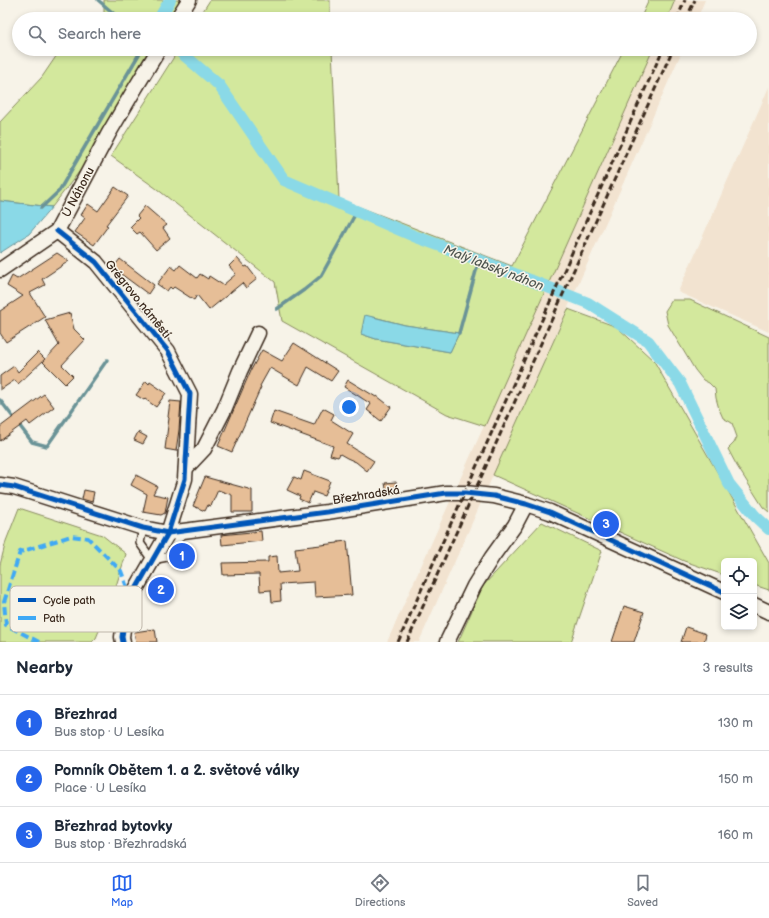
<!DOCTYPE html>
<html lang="en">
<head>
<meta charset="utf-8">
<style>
	:root { --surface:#fff; --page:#f6f6f7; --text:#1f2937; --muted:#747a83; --line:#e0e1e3; --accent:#2563eb }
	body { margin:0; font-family:"Balsamiq Sans",sans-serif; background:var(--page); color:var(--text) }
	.controls { position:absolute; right:12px; bottom:12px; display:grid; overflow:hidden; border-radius:6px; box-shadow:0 2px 6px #0003 }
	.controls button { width:36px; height:36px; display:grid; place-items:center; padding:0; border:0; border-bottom:1px solid var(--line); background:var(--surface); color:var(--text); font:20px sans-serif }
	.you { position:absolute; left:349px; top:407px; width:14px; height:14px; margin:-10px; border:3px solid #fff; border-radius:50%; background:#1a73e8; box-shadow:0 0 0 6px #1a73e833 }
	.badge { display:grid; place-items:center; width:26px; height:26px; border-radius:50%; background:var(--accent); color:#fff; font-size:13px; font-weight:700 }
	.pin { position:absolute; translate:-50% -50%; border:2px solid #fff; box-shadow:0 1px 4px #0006 }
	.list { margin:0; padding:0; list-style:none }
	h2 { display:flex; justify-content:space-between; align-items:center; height:52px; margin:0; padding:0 16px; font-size:17px }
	h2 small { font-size:13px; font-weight:400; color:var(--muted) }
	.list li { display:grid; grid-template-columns:26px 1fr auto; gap:12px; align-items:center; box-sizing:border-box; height:56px; padding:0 16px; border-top:1px solid var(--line) }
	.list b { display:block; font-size:15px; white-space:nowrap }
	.list p { margin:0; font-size:13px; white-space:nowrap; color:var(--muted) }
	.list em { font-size:13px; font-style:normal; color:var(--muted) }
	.icon { flex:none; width:22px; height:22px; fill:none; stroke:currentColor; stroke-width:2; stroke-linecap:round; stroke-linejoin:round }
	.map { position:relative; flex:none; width:769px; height:642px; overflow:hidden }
	.search { position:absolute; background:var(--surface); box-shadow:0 2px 6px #0003; left:12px; right:12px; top:12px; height:44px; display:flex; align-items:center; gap:10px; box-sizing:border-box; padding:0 14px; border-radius:22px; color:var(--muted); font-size:15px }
	.sheet { height:220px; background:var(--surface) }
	nav { display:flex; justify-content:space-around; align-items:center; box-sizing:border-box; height:56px; border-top:1px solid var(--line); background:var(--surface); font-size:11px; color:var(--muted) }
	nav a { display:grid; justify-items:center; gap:2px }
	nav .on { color:var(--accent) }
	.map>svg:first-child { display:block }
</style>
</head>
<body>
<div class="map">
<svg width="769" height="642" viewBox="0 0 769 642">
	<rect width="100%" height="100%" fill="#f7f3e8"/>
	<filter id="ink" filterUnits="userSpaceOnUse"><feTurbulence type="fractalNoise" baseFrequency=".025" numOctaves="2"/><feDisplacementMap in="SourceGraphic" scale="8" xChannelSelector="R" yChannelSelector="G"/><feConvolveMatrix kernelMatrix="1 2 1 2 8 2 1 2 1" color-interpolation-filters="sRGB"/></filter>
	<g filter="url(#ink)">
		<g fill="#f2e3d0">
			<polygon points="675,0 705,0 697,19 667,19"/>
			<polygon points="653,49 683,49 419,642 387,642"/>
			<polygon points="769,87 769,332 678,292"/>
		</g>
		<g fill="#d3e89d" stroke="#87895e" fill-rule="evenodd">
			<polygon points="104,0 188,0 177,19 104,19"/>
			<polygon points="210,0 330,0 330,19 198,19"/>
			<polygon points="649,0 675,0 667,19 640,19"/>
			<polygon points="61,49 159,49 109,133 52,207 0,201 0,122 42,77"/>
			<path d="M179 49H332L339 199 512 266 624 49H653L485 426 447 414 282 321 275 282 157 189 111 156ZM374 317 405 325 459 333 450 352 376 339 361 334Z"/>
			<polygon points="672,300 690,300 769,337 769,512 763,507 737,466 728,449 734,443 737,437 732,423 723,418 719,409 716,398 715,389 709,383 703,380 695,370 668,325 665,311"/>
			<polygon points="568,309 617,327 654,361 769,563 769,590 754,585 754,561 724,561 724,575 684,561 493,475"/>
			<polygon points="19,508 102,535 126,554 111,602 96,638 92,642 0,642 0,565 6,541"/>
			<polygon points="542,522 602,551 571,642 458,642 483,586"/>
		</g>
		<g fill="#8ad9e7" stroke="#6a9397">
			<polygon points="0,201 52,207 29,234 0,253"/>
			<polygon points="365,315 405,325 459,333 450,352 376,339 361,334 364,319"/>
		</g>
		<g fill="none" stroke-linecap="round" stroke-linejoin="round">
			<g stroke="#6a9397" stroke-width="3.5">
				<polyline points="98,0 120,19"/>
				<polyline points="41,208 59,191 142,49"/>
				<polyline points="277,309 304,290 321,276 357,211"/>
				<polyline points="459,333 479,260"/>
				<polyline points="0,400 32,442 47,446 107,360"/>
			</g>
			<g stroke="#8ad9e7" stroke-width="12">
				<polyline points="159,19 170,0"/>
				<polyline points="177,49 219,85 284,180 414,236 479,260 588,303 648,341 680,383 729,484 755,516 769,529"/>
			</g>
		</g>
		<g fill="#e6be97" stroke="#3b2a1e">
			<polygon points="115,187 128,196 106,225 108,226 94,245 75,232 85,218 81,215 88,204 98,211"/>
			<polygon points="145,206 167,225 163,228 170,238 156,250 140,232 137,234 130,227 139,218 137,216"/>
			<polygon points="57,253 69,261 42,279 45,285 30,293 45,317 6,342 0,333 0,311 23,296 7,286 12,276 17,279"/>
			<polygon points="237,258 245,267 247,266 257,279 246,288 242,283 209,310 197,295 194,300 174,287 172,289 170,287 167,291 157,284 171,266 176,270 180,265 197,278 200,274 208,279 209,276 223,285 236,274 229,266"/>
			<polygon points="120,259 154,285 148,294 113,268"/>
			<polygon points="70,313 74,329 85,340 62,365 73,376 65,384 43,362 59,345 45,320"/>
			<polygon points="294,343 338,371 331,381 308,367 299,385 270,368 260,386 261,387 232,452 218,446 251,370 262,350 282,361"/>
			<polygon points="38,352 45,359 18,384 15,380 0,390 0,376 14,366 18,372"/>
			<polygon points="348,380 376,397 377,396 391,407 381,421 367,410 371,404 344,387"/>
			<polygon points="146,381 149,384 150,382 166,393 156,407 145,399 144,400 136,395"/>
			<polygon points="44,394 54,407 30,425 27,421 0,441 0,427"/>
			<polygon points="170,401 181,402 179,430 176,451 165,449 169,418 168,417"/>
			<polygon points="323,408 334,414 331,420 353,434 347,444 374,461 367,471 356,462 347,458 340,454 338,457 330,455 333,446 270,423 274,411 314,425"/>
			<polygon points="138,432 147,437 143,444 134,440"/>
			<polygon points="304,471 330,481 324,496 313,492 308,503 299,499 300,496 287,490 294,477 301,480"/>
			<polygon points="136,475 157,486 153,494 168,497 165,513 161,515 143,512 147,494 131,485"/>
			<polygon points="205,477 252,490 252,512 232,512 232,495 218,490 211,506 208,505 205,511 193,506"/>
			<polygon points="396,482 397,492 387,494 385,483"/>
			<polygon points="84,490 94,492 92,502 82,499"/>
			<polygon points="261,531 262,541 222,545 221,535"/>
			<polygon points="347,541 352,595 315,597 314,582 280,584 281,601 272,602 271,590 260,591 259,574 223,575 222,563 268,562 268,557 277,556 278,573 298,571 295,548 338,543 338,542"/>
			<polygon points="624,606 644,612 634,642 612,642"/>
			<polygon points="686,627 706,634 704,642 681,642"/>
			<polygon points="155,629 157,642 136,642 134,632"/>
		</g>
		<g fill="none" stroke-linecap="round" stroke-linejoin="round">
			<g stroke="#3b2a1e" stroke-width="10">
				<polyline id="service" points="143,528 140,543 152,560 167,557 183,532"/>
			</g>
			<g stroke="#3b2a1e" stroke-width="17">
				<g id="minor">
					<polyline points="177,19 189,0"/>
					<polyline points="57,231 96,262 168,351 190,394 185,479 168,533 128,603 124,622 122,637 123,642"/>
					<polyline points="0,270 57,231 109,133 133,92 159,49"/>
					<polyline points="186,468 204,449 224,410 240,371 258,333"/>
					<polyline points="0,485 14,487 143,528 168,533 327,512 446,493 465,493 494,496 526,504 550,512 724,592"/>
					<polyline points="754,605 769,612"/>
					<polyline points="447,642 474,586 492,557 515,525 526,504"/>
				</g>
			</g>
			<use href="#service" stroke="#f7f3e8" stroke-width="7"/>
			<use href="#minor" stroke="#f7f3e8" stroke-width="14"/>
			<g stroke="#3b2a1e" stroke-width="3" stroke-dasharray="6 3" stroke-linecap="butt">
				<polyline points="677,19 685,0"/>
				<polyline points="686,19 695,0"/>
				<polyline points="398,642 663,49"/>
				<polyline points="407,642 673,49"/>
			</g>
			<polyline stroke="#3fa9f5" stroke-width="4" stroke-dasharray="8 4" stroke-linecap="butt" points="39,642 6,625 4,602 20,552 71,536 88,538 121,571 131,598"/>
			<g stroke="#f7f3e8" stroke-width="8">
				<g id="cycleway">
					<polyline points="57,231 96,262 168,351 190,394 185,479 168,533 128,603 124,622 122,637 123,642"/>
					<polyline points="0,485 14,487 143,528 168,533 327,512 446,493 465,493 494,496 526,504 550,512 724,592"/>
				</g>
			</g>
			<use href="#cycleway" stroke="#0057b8" stroke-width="5"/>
		</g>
	</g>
	<g text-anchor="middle" stroke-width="3" stroke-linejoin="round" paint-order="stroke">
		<g font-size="12" fill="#3b2a1e" stroke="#f7f3e8">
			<text transform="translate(78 192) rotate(-62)" y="4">U Náhonu</text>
			<text transform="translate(138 299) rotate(51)" y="4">Grégrovo náměstí</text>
			<text transform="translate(366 495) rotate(-9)" y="4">Březhradská</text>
		</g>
		<g font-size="13" font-style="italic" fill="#4f5650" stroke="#f7f3e8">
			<text transform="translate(494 267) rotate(21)" y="5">Malý labský náhon</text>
		</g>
	</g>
	<rect x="10" y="586" width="132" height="46" rx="6" fill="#f7f3e8" stroke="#bfb7ab" stroke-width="1"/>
	<rect x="18" y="598" width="18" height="4" fill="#0057b8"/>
	<rect x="18" y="616" width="18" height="4" fill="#3fa9f5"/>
	<g font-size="11" fill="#3b2a1e">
		<text x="43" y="604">Cycle path</text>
		<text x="43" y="622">Path</text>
	</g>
</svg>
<div class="controls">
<button><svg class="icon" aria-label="locate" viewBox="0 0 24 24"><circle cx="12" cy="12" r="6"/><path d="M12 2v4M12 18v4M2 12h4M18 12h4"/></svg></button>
<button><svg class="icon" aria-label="layers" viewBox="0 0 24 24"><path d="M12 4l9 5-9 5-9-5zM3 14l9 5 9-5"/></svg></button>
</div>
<div class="you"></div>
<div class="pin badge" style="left:182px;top:556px">1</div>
<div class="pin badge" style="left:161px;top:590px">2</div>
<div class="pin badge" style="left:606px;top:524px">3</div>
<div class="search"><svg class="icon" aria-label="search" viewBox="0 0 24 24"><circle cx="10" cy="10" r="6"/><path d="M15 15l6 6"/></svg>Search here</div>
</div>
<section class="sheet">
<h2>Nearby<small>3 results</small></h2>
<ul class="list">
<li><span class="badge">1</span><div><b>Březhrad</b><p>Bus stop · U Lesíka</p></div><em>130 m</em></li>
<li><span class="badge">2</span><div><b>Pomník Obětem 1. a 2. světové války</b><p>Place · U Lesíka</p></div><em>150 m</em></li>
<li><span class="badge">3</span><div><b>Březhrad bytovky</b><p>Bus stop · Březhradská</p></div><em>160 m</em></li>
</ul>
</section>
<nav>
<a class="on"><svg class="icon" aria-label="map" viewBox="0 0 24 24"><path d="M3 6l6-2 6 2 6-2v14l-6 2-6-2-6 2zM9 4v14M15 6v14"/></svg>Map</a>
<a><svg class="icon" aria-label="directions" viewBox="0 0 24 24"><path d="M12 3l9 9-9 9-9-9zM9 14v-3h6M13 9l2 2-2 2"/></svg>Directions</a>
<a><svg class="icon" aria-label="saved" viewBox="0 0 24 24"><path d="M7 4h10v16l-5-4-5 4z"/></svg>Saved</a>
</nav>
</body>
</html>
